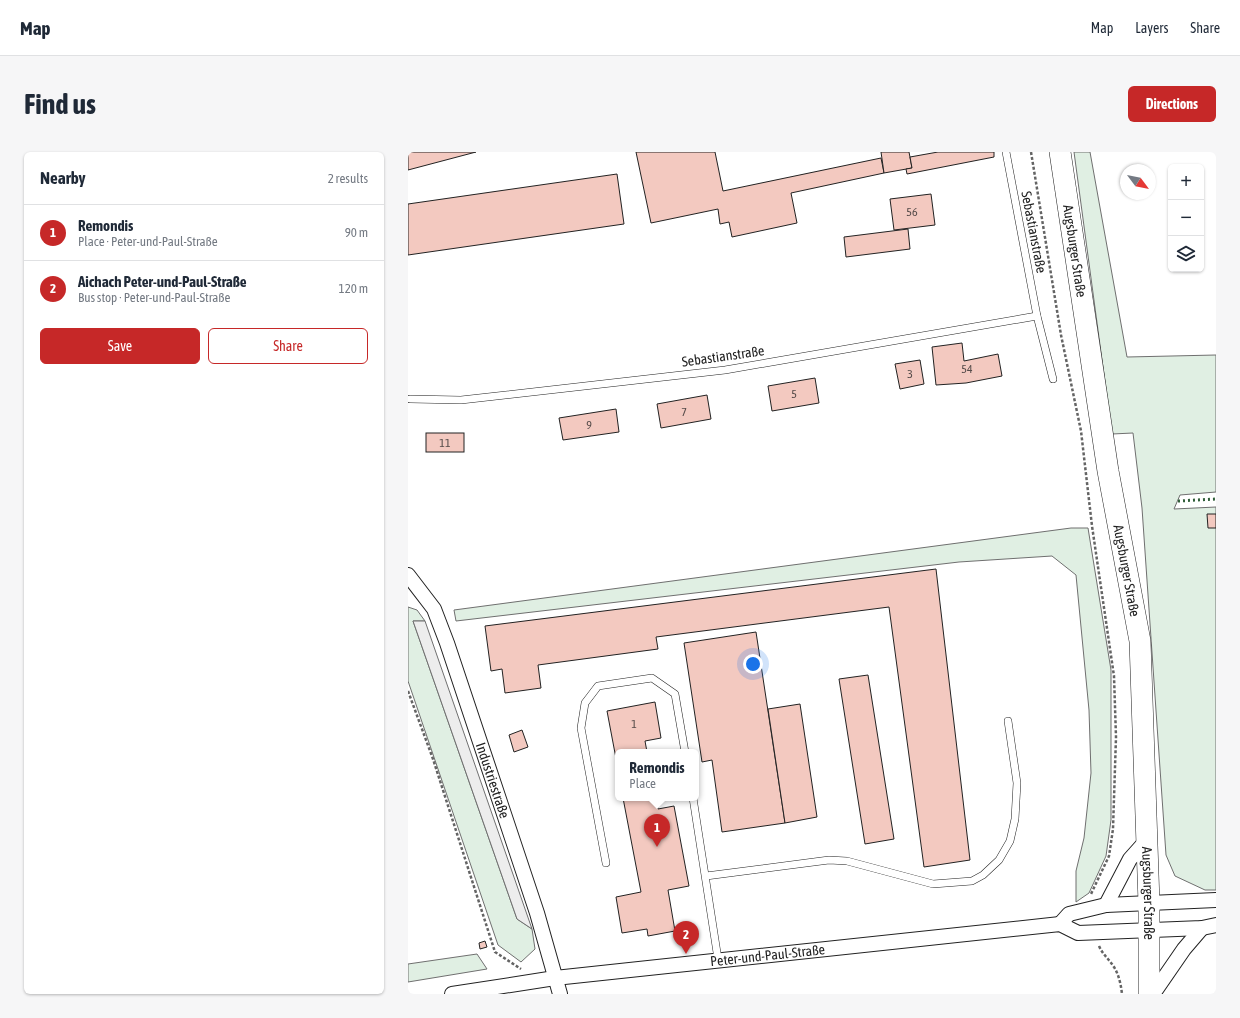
<!DOCTYPE html>
<html lang="en">
<head>
<meta charset="utf-8">
<style>
	:root { --surface:#fff; --page:#f6f6f7; --text:#1f2937; --muted:#747a83; --line:#e0e1e3; --accent:#c62828 }
	body { margin:0; font-family:"Asap Condensed",sans-serif; background:var(--page); color:var(--text) }
	.controls { position:absolute; right:12px; top:12px; display:grid; overflow:hidden; border-radius:6px; box-shadow:0 1px 3px #0004 }
	.controls button { width:36px; height:36px; display:grid; place-items:center; padding:0; border:0; border-bottom:1px solid var(--line); background:var(--surface); color:var(--text); font:20px sans-serif }
	.compass { position:absolute; left:712px; top:12px; width:36px; height:36px; border-radius:50%; background:var(--surface); box-shadow:0 1px 3px #0004; rotate:122deg }
	.you { position:absolute; left:345px; top:512px; width:14px; height:14px; margin:-10px; border:3px solid #fff; border-radius:50%; background:#1a73e8; box-shadow:0 0 0 6px #1a73e833 }
	.badge { display:grid; place-items:center; width:26px; height:26px; border-radius:50%; background:var(--accent); color:#fff; font-size:13px; font-weight:700 }
	.pin { position:absolute; translate:-50% -33px; filter:drop-shadow(0 1px 2px #0008) }
	.pin::after { content:''; position:absolute; top:21px; width:14px; height:12px; background:inherit; clip-path:polygon(0 0,100% 0,50% 100%) }
	.popup { position:absolute; left:207px; top:597px; width:84px; height:52px; box-sizing:border-box; display:grid; place-content:center; border-radius:6px; background:var(--surface); filter:drop-shadow(0 1px 3px #0005); font-size:13px; white-space:nowrap; color:var(--muted) }
	.popup b { font-size:15px; color:var(--text) }
	.popup::after { content:''; position:absolute; left:50%; top:100%; margin-left:-8px; border:8px solid transparent; border-top-color:var(--surface) }
	.list { margin:0; padding:0; list-style:none }
	h2 { display:flex; justify-content:space-between; align-items:center; height:52px; margin:0; padding:0 16px; font-size:17px }
	h2 small { font-size:13px; font-weight:400; color:var(--muted) }
	.list li { display:grid; grid-template-columns:26px 1fr auto; gap:12px; align-items:center; box-sizing:border-box; height:56px; padding:0 16px; border-top:1px solid var(--line) }
	.list b { display:block; font-size:15px; white-space:nowrap }
	.list p { margin:0; font-size:13px; white-space:nowrap; color:var(--muted) }
	.list em { font-size:13px; font-style:normal; color:var(--muted) }
	.actions { display:flex; gap:8px; padding:12px 16px }
	.actions a { flex:1; padding:9px 0; border:1px solid var(--accent); border-radius:6px; text-align:center; font-size:14px; color:var(--accent) }
	.actions .main { background:var(--accent); color:#fff }
	.icon { flex:none; width:22px; height:22px; fill:none; stroke:currentColor; stroke-width:2; stroke-linecap:round; stroke-linejoin:round }
	.map { position:relative; flex:none; width:808px; height:842px; overflow:hidden; border-radius:6px }
	header { display:flex; align-items:center; gap:24px; box-sizing:border-box; height:56px; padding:0 20px; background:var(--surface); border-bottom:1px solid var(--line) }
	header strong { font-size:19px }
	nav { display:flex; gap:22px; margin-inline-start:auto; font-size:14px }
	.intro { display:flex; align-items:center; justify-content:space-between; box-sizing:border-box; height:96px; padding:0 24px }
	h1 { margin:0; font-size:28px }
	.button { padding:10px 18px; border-radius:6px; background:var(--accent); color:#fff; font-size:14px; font-weight:700 }
	main { display:flex; gap:24px; padding:0 24px }
	aside { flex:1; background:var(--surface); border-radius:6px; box-shadow:0 1px 3px #0004 }
	.map>svg:first-child { display:block }
</style>
</head>
<body>
<header>
<strong>Map</strong>
<nav><a>Map</a><a>Layers</a><a>Share</a></nav>
</header>
<div class="intro"><h1>Find us</h1><a class="button">Directions</a></div>
<main>
<aside>
<h2>Nearby<small>2 results</small></h2>
<ul class="list">
<li><span class="badge">1</span><div><b>Remondis</b><p>Place · Peter-und-Paul-Straße</p></div><em>90 m</em></li>
<li><span class="badge">2</span><div><b>Aichach Peter-und-Paul-Straße</b><p>Bus stop · Peter-und-Paul-Straße</p></div><em>120 m</em></li>
</ul>
<div class="actions"><a class="main">Save</a><a>Share</a></div>
</aside>
<div class="map">
<svg width="808" height="842" viewBox="0 0 808 842">
	<rect width="100%" height="100%" fill="#fff"/>
	<g fill="#e0efe3" stroke="#6f6f6f">
		<polygon points="666,0 682,0 719,205 808,203 808,340 772,343 766,357 808,355 808,738 797,738 767,724 758,703 734,356 725,281 704,282"/>
		<polygon points="663,376 680,376 703,518 703,668 698,704 681,741 668,750 668,719 676,686 683,621 681,558 668,423 644,404 551,410 48,469 46,458"/>
		<polygon points="0,455 9,458 17,469 5,469 109,767 124,777 127,797 113,810 90,793 0,529"/>
		<polygon points="69,802 79,817 0,830 0,812"/>
	</g>
	<polygon fill="#ededed" stroke="#6f6f6f" points="5,469 17,469 124,777 109,767"/>
	<g fill="#f3c9c0" stroke="#222">
		<polygon points="0,0 68,0 0,18"/>
		<polygon points="228,0 307,0 315,39 473,6 476,21 383,41 389,71 324,85 321,70 312,72 310,57 243,71"/>
		<polygon points="473,0 501,0 504,16 476,21"/>
		<polygon points="530,0 586,0 586,5 499,22 498,17 504,16 502,5"/>
		<polygon points="209,22 216,72 0,103 0,52"/>
		<polygon points="523,42 527,73 486,78 482,47"/>
		<polygon points="500,77 502,97 438,105 436,85"/>
		<polygon points="554,191 556,209 590,202 594,224 558,231 528,233 524,195"/>
		<polygon points="512,208 516,232 492,237 487,212"/>
		<polygon points="407,226 411,251 364,259 360,234"/>
		<polygon points="299,243 303,267 253,276 249,252"/>
		<polygon points="208,257 211,280 155,288 151,266"/>
		<rect x="18" y="281" width="38" height="19"/>
		<polygon points="799,362 808,362 808,376 800,376"/>
		<polygon points="528,417 562,708 516,715 481,455 248,485 250,497 130,513 133,536 97,541 94,517 83,519 77,474"/>
		<polygon points="348,480 377,671 314,680 304,608 294,610 276,491"/>
		<polygon points="460,523 486,687 457,692 431,527"/>
		<polygon points="247,550 253,586 237,589 239,600 210,600 210,617 199,559"/>
		<polygon points="392,552 409,665 377,671 360,557"/>
		<polygon points="114,578 120,595 106,600 101,583"/>
		<polygon points="215,646 248,646 250,657 266,654 281,734 260,738 267,779 240,784 239,777 214,781 208,745 233,740"/>
		<polygon points="77,789 79,795 72,797 71,791"/>
	</g>
	<g fill="none" stroke-linecap="round" stroke-linejoin="round">
		<g stroke="#222" stroke-width="8">
			<g id="lane">
				<polyline points="598,0 629,164 645,227"/>
				<polyline points="2,247 53,248 317,218 629,164"/>
				<polyline points="285,646 310,807"/>
				<polyline points="198,711 173,576 177,551 190,534 244,526 267,542 277,600"/>
				<polyline points="298,724 421,708 439,709 525,732 564,729 575,723 591,708 602,689 607,667 609,631 600,569"/>
			</g>
		</g>
		<g stroke="#222" stroke-width="16">
			<g id="street">
				<path id="s1" d="M0 423 26 457 39 491 129 761 152 842"/>
				<polyline points="698,753 722,707 739,688"/>
				<polyline points="652,772 661,762 698,753 808,748"/>
				<path id="s2" d="M44 842 147 826 652 772 670 781 794 776 808 773"/>
				<polyline points="745,842 776,797 794,776"/>
			</g>
		</g>
		<g stroke="#222" stroke-width="22">
			<g id="secondary">
				<path id="s3" d="M652 0 700 319 732 489 741 751V842"/>
			</g>
		</g>
		<g stroke="#646464" stroke-width="2.5" stroke-dasharray="3 2" stroke-linecap="butt">
			<polyline points="623,0 653,183 673,279 684,374 706,524 708,585 705,677 701,704 683,742"/>
			<polyline points="0,539 25,607 87,800 113,817"/>
			<path d="M691 794C695 803 701 807 706 815 711 823 713 833 714 842"/>
		</g>
		<use href="#lane" stroke="#fff" stroke-width="7"/>
		<use href="#street" stroke="#fff" stroke-width="14"/>
		<use href="#secondary" stroke="#fff" stroke-width="21"/>
		<polyline stroke="#2f5e38" stroke-width="3" stroke-dasharray="2 3" stroke-linecap="butt" points="770,349 808,347"/>
	</g>
	<g text-anchor="middle" stroke-width="3" stroke-linejoin="round" paint-order="stroke">
		<g font-size="12" fill="#564c4a">
			<text x="504" y="64">56</text>
			<text x="559" y="221">54</text>
			<text x="502" y="226">3</text>
			<text x="386" y="246">5</text>
			<text x="276" y="264">7</text>
			<text x="181" y="277">9</text>
			<text x="37" y="295">11</text>
			<text x="226" y="576">1</text>
		</g>
		<g font-size="14" fill="#222" stroke="#fff">
			<text transform="translate(626 80) rotate(79)" y="5">Sebastianstraße</text>
			<text dy="5" stroke="none"><textPath href="#s3" startOffset="100">Augsburger Straße</textPath></text>
			<text transform="translate(315 204) rotate(-8)" y="5">Sebastianstraße</text>
			<text dy="5" stroke="none"><textPath href="#s3" startOffset="424">Augsburger Straße</textPath></text>
			<text dy="5" stroke="none"><textPath href="#s1" startOffset="224">Industriestraße</textPath></text>
			<text dy="5" stroke="none"><textPath href="#s3" startOffset="748">Augsburger Straße</textPath></text>
			<text dy="5" stroke="none"><textPath href="#s2" startOffset="318">Peter-und-Paul-Straße</textPath></text>
		</g>
	</g>
</svg>
<div class="controls">
<button>+</button>
<button>−</button>
<button><svg class="icon" aria-label="layers" viewBox="0 0 24 24"><path d="M12 4l9 5-9 5-9-5zM3 14l9 5 9-5"/></svg></button>
</div>
<svg class="compass" viewBox="-18 -18 36 36"><path d="M0-13l5 13h-10z" fill="#e53935"/><path d="M0 13l5-13h-10z" fill="#747a83"/></svg>
<div class="you"></div>
<div class="pin badge" style="left:249px;top:695px">1</div>
<div class="popup"><b>Remondis</b>Place</div>
<div class="pin badge" style="left:278px;top:802px">2</div>
</div>
</main>
</body>
</html>
